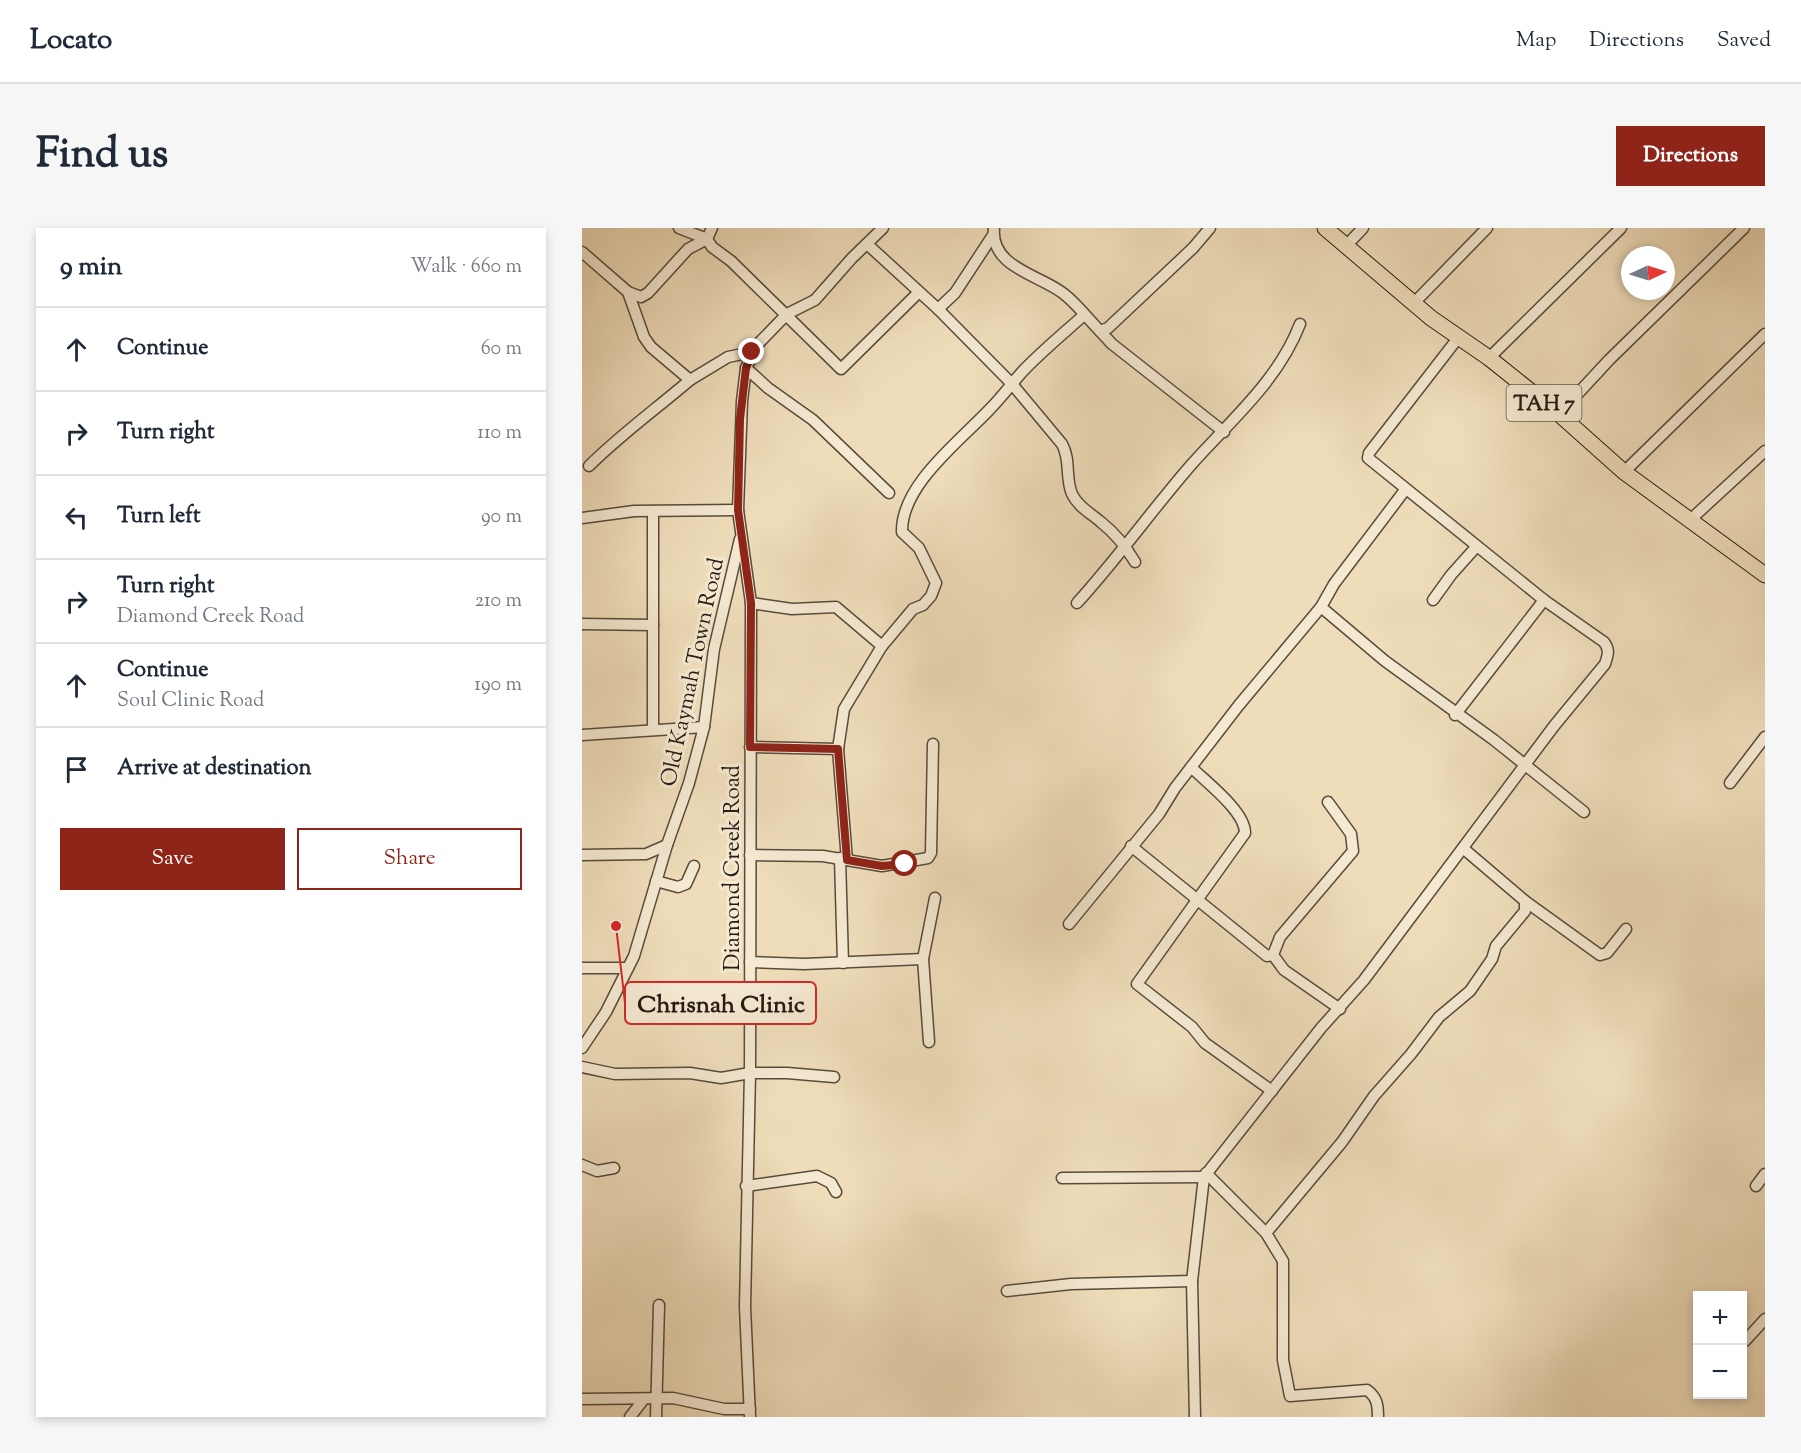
<!DOCTYPE html>
<html lang="en">
<head>
<meta charset="utf-8">
<style>
	:root { --surface:#fff; --page:#f6f6f7; --text:#1f2937; --muted:#747a83; --line:#e0e1e3; --accent:#8f2418 }
	body { margin:0; font-family:"Sorts Mill Goudy",serif; background:var(--page); color:var(--text) }
	.controls { position:absolute; right:18px; bottom:18px; display:grid; overflow:hidden; border-radius:0px; box-shadow:0 3px 9px #0003 }
	.controls button { width:54px; height:54px; display:grid; place-items:center; padding:0; border:0; border-bottom:2px solid var(--line); background:var(--surface); color:var(--text); font:30px sans-serif }
	.compass { position:absolute; left:1039px; top:18px; width:54px; height:54px; border-radius:50%; background:var(--surface); box-shadow:0 3px 9px #0003; rotate:86deg }
	.stop { position:absolute; width:18px; height:18px; margin:-14px; border:4px solid #8f2418; border-radius:50%; background:#fff }
	.stop.end { background:#8f2418; border-color:#fff; box-shadow:0 2px 6px #0008 }
	.list { margin:0; padding:0; list-style:none }
	h2 { display:flex; justify-content:space-between; align-items:center; height:78px; margin:0; padding:0 24px; font-size:26px }
	h2 small { font-size:20px; font-weight:400; color:var(--muted) }
	.list li { display:grid; grid-template-columns:39px 1fr auto; gap:18px; align-items:center; box-sizing:border-box; height:84px; padding:0 24px; border-top:2px solid var(--line) }
	.list b { display:block; font-size:22px; white-space:nowrap }
	.list p { margin:0; font-size:20px; white-space:nowrap; color:var(--muted) }
	.list em { font-size:20px; font-style:normal; color:var(--muted) }
	.actions { display:flex; gap:12px; padding:18px 24px }
	.actions a { flex:1; padding:14px 0; border:2px solid var(--accent); border-radius:0px; text-align:center; font-size:21px; color:var(--accent) }
	.actions .main { background:var(--accent); color:#fff }
	.icon { flex:none; width:33px; height:33px; fill:none; stroke:currentColor; stroke-width:2; stroke-linecap:round; stroke-linejoin:round }
	.map { position:relative; flex:none; width:1183px; height:1189px; overflow:hidden; border-radius:0px }
	header { display:flex; align-items:center; gap:36px; box-sizing:border-box; height:84px; padding:0 30px; background:var(--surface); border-bottom:2px solid var(--line) }
	header strong { font-size:28px }
	nav { display:flex; gap:33px; margin-inline-start:auto; font-size:21px }
	.intro { display:flex; align-items:center; justify-content:space-between; box-sizing:border-box; height:144px; padding:0 36px }
	h1 { margin:0; font-size:42px }
	.button { padding:15px 27px; border-radius:0px; background:var(--accent); color:#fff; font-size:21px; font-weight:700 }
	main { display:flex; gap:36px; padding:0 36px }
	aside { flex:1; background:var(--surface); border-radius:0px; box-shadow:0 3px 9px #0003 }
	.map>svg:first-child { display:block }
</style>
</head>
<body>
<header>
<strong>Locato</strong>
<nav><a>Map</a><a>Directions</a><a>Saved</a></nav>
</header>
<div class="intro"><h1>Find us</h1><a class="button">Directions</a></div>
<main>
<aside>
<h2>9 min<small>Walk · 660 m</small></h2>
<ul class="list">
<li><svg class="icon" aria-label="ahead" viewBox="0 0 24 24"><path d="M12 20V5M6 11l6-6 6 6"/></svg><div><b>Continue</b></div><em>60 m</em></li>
<li><svg class="icon" aria-label="right" viewBox="0 0 24 24"><path d="M7 20v-9h11M14 6l5 5-5 5"/></svg><div><b>Turn right</b></div><em>110 m</em></li>
<li><svg class="icon" aria-label="left" viewBox="0 0 24 24"><path d="M17 20v-9H6M10 6l-5 5 5 5"/></svg><div><b>Turn left</b></div><em>90 m</em></li>
<li><svg class="icon" aria-label="right" viewBox="0 0 24 24"><path d="M7 20v-9h11M14 6l5 5-5 5"/></svg><div><b>Turn right</b><p>Diamond Creek Road</p></div><em>210 m</em></li>
<li><svg class="icon" aria-label="ahead" viewBox="0 0 24 24"><path d="M12 20V5M6 11l6-6 6 6"/></svg><div><b>Continue</b><p>Soul Clinic Road</p></div><em>190 m</em></li>
<li><svg class="icon" aria-label="arrive" viewBox="0 0 24 24"><path d="M6 21V4h12l-3 4 3 4H6"/></svg><div><b>Arrive at destination</b></div></li>
</ul>
<div class="actions"><a class="main">Save</a><a>Share</a></div>
</aside>
<div class="map">
<svg width="1183" height="1189" viewBox="0 0 1183 1189">
	<rect width="100%" height="100%" fill="#efddba"/>
	<filter id="stains"><feTurbulence type="fractalNoise" baseFrequency=".00333" numOctaves="4"/><feColorMatrix values="0 0 0 0 .2 0 0 0 0 .09 0 0 0 0 .02 0 0 0 .5 -.17"/></filter>
	<radialGradient id="worn" r=".72"><stop offset=".6" stop-color="#630" stop-opacity="0"/><stop offset="1" stop-color="#630" stop-opacity=".3"/></radialGradient>
	<g fill="none" stroke-linecap="round" stroke-linejoin="round">
		<g stroke="#584b3c" stroke-width="13">
			<g id="minor">
				<polyline points="97,0 125,11"/>
				<polyline points="130,0 125,11 130,19 149,33 259,141 336,65"/>
				<path d="M412 0C408 40 459 47 482 66 495 76 506 91 518 103L526 100 611 20 628 0"/>
				<polyline points="285,16 356,81 373,65 411,7"/>
				<polyline points="764,18 781,0"/>
				<polyline points="0,24 46,64 62,109 69,119 108,152 146,129 170,124"/>
				<polyline points="46,64 59,69 66,65 106,21 125,11"/>
				<polyline points="833,74 905,0"/>
				<path d="M356 81 430 156 480 216C489 232 483 250 490 266 496 279 510 286 520 295 534 306 544 319 553 334"/>
				<polyline points="518,103 530,116 642,204"/>
				<polyline points="907,130 1039,0"/>
				<polyline points="164,140 186,160 231,192 307,265"/>
				<polyline points="977,186 1027,132 1162,0"/>
				<path d="M7 238C38 207 74 181 108 152"/>
				<polyline points="1042,244 1183,106"/>
				<polyline points="71,283 71,502"/>
				<polyline points="0,290 52,283 156,282"/>
				<polyline points="1107,293 1183,223"/>
				<polyline points="851,372 869,347 894,319"/>
				<polyline points="169,375 210,381 254,379 300,418"/>
				<path d="M495 375C535 331 570 282 609 237 649 192 696 153 718 96"/>
				<polyline points="739,379 803,433 912,512 1002,584"/>
				<polyline points="0,396 71,397"/>
				<polyline points="873,487 962,372"/>
				<polyline points="0,507 122,499"/>
				<polyline points="168,519 256,521"/>
				<path d="M609 539C624 554 663 583 663 605L555 756 610 799 623 815 690 863"/>
				<polyline points="1148,555 1183,509"/>
				<polyline points="746,574 769,606 771,623 698,709 691,727 702,742 758,781"/>
				<polyline points="549,618 685,728 691,727"/>
				<polyline points="0,627 64,626 85,617"/>
				<polyline points="168,627 241,628 300,638 346,630 349,625 351,516"/>
				<polyline points="258,630 261,735"/>
				<path d="M265 632 256 521 262 481 300 418 331 381 341 377 349 368 354 355 337 320 320 304C319 257 378 213 408 181 420 169 430 155 441 143 460 123 482 105 502 87"/>
				<polyline points="74,653 96,659 104,656 112,638"/>
				<polyline points="943,673 1018,727 1025,725 1044,701"/>
				<polyline points="487,696 577,586 593,560 657,477 739,379 752,356 823,262"/>
				<polyline points="341,731 347,814"/>
				<polyline points="168,734 222,736 341,731 353,670"/>
				<polyline points="0,740 46,740"/>
				<polyline points="0,820 24,784 52,728 85,617 107,555 122,499 132,421 158,311"/>
				<polyline points="0,839 33,846 108,845 139,850 168,845 205,845 252,849"/>
				<polyline points="0,937 15,943 32,940"/>
				<path d="M624 945 684 1005 701 1033V1132L708 1168 785 1162C795 1169 796 1177 796 1189"/>
				<polyline points="480,950 622,949"/>
				<polyline points="164,958 235,948 249,955 254,964"/>
				<polyline points="1174,958 1183,946"/>
				<polyline points="684,1005 760,914 792,868 829,826 857,789 888,763 910,731 914,718 943,683 943,673 882,621"/>
				<polyline points="425,1063 489,1056 610,1053"/>
				<polyline points="1163,1113 1183,1091"/>
				<polyline points="0,1171 91,1170 142,1181 168,1181"/>
				<polyline points="48,1189 62,1171"/>
				<polyline points="74,1189 77,1077"/>
				<polyline points="168,1189 163,1079 168,845 169,375 156,282 160,173 164,140 176,116 205,86 233,72 270,30 301,0"/>
				<path d="M613 1189 610 1053 622 949 739 800 782 752 972 498 1023 436C1026 427 1028 422 1022 414L962 372 786 230 787 225 876 110"/>
			</g>
		</g>
		<g stroke="#261a12" stroke-width="17">
			<polyline id="highway" points="743,0 849,90 907,130 977,186 1042,244 1183,347"/>
		</g>
		<use href="#minor" stroke="#f5e9d2" stroke-width="10"/>
		<use href="#highway" stroke="#efddba" stroke-width="15"/>
	</g>
	<g fill="none" stroke-linecap="round" stroke-linejoin="round">
		<polyline stroke="#8f2418" stroke-width="8" points="170,124 164,140 158,191 156,282 169,375 168,519 256,521 265,632 300,638 323,636"/>
	</g>
	<g text-anchor="middle" stroke-width="6" stroke-linejoin="round" paint-order="stroke">
		<rect fill="#f5e9d2" stroke="#64584c" stroke-width="1.5" x="924.5" y="157" width="75" height="36" rx="4.5"/>
		<g font-size="21" font-weight="bold" fill="#261a12">
			<text x="962" y="182">TAH 7</text>
		</g>
		<g font-size="22" fill="#261a12" stroke="#f5e9d2">
			<text transform="translate(109 444) rotate(-78)" y="8">Old Kaymah Town Road</text>
			<text transform="translate(149 640) rotate(-90)" y="8">Diamond Creek Road</text>
		</g>
	</g>
	<path fill="none" stroke="#d62828" stroke-width="2" d="M34 698L43 775"/>
	<circle fill="#d62828" stroke="#f5e9d2" stroke-width="2" cx="34" cy="698" r="6"/>
	<rect fill="#f5e9d2" stroke="#d62828" stroke-width="2" x="43" y="754" width="191" height="42" rx="6"/>
	<g font-size="24" text-anchor="middle" font-weight="bold" fill="#261a12">
		<text x="139" y="784">Chrisnah Clinic</text>
	</g>
	<rect width="100%" height="100%" filter="url(#stains)"/>
	<rect width="100%" height="100%" fill="url(#worn)"/>
</svg>
<div class="controls">
<button>+</button>
<button>−</button>
</div>
<svg class="compass" viewBox="-18 -18 36 36"><path d="M0-13l5 13h-10z" fill="#e53935"/><path d="M0 13l5-13h-10z" fill="#747a83"/></svg>
<div class="stop" style="left:323px;top:636px"></div>
<div class="stop end" style="left:170px;top:124px"></div>
</div>
</main>
</body>
</html>
